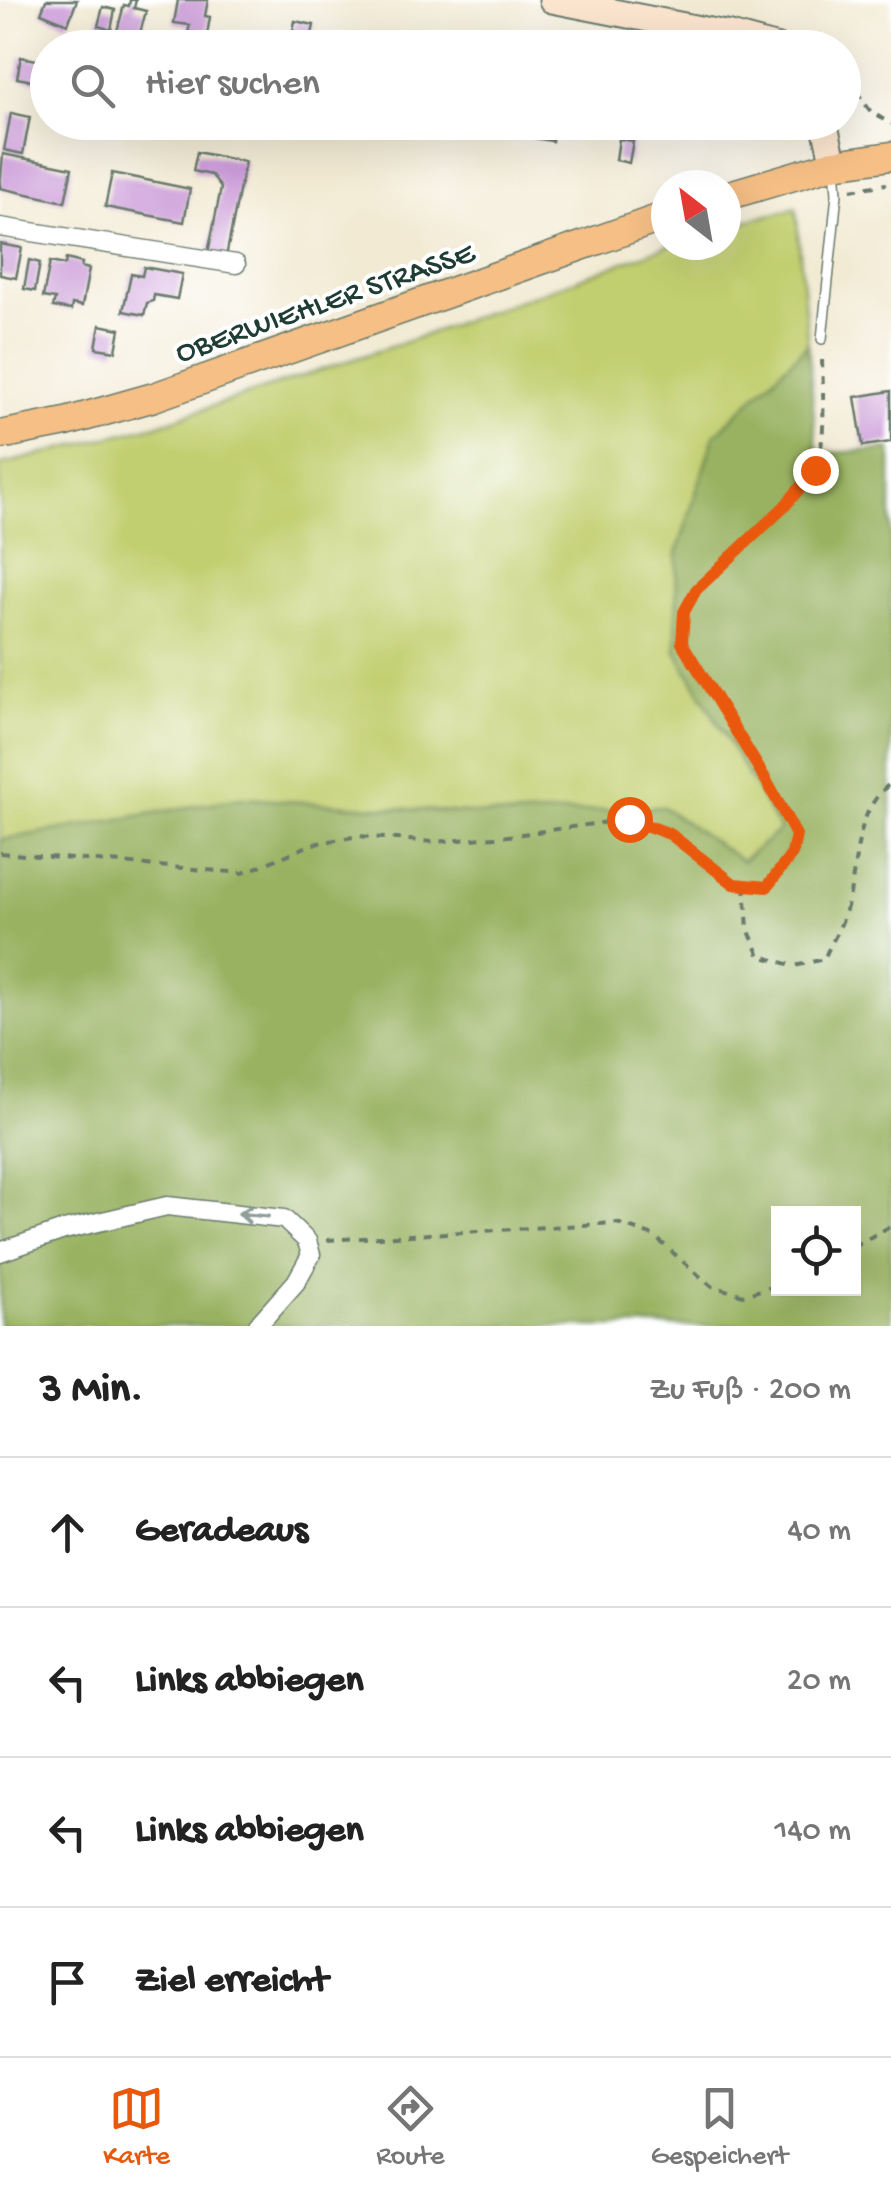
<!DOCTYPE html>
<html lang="de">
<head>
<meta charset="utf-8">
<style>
	:root { --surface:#fff; --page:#f2f2f2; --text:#222; --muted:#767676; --line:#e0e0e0; --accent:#ea580c }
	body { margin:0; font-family:"Gochi Hand",sans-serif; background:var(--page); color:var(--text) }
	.controls { position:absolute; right:30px; bottom:30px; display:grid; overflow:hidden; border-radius:0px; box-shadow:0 10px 40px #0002 }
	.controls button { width:90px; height:90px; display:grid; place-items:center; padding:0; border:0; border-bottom:2px solid var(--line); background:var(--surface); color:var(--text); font:50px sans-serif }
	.compass { position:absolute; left:651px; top:170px; width:90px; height:90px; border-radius:50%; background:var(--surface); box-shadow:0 10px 40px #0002; rotate:329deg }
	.stop { position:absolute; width:30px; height:30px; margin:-22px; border:8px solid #ea580c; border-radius:50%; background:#fff }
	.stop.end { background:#ea580c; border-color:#fff; box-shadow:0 2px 10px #0008 }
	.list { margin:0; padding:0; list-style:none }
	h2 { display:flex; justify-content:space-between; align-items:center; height:130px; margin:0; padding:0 40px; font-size:42px }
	h2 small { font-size:32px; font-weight:400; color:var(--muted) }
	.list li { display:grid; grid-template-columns:65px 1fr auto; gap:30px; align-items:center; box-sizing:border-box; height:150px; padding:0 40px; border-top:2px solid var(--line) }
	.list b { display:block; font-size:38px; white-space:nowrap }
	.list em { font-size:32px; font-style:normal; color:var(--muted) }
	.icon { flex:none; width:55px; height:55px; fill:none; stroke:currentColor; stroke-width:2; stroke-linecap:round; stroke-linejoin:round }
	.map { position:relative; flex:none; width:891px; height:1326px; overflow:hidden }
	.search { position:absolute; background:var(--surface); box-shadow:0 10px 40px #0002; left:30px; right:30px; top:30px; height:110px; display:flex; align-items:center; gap:25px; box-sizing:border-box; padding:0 35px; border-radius:55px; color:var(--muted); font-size:38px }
	.sheet { height:730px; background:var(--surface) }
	nav { display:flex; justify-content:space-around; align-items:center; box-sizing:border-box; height:140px; border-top:2px solid var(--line); background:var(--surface); font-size:28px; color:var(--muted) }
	nav a { display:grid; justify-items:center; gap:5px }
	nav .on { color:var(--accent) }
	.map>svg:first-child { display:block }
</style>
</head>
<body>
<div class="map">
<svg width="891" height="1326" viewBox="0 0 891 1326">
	<rect width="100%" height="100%" fill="#fff"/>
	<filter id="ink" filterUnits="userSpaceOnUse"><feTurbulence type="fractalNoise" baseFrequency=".01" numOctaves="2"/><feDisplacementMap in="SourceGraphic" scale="20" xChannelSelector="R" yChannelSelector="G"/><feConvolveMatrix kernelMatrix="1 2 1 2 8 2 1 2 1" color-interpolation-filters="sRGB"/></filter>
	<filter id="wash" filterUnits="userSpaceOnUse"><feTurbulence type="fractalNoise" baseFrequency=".0048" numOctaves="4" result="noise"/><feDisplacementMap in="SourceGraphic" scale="40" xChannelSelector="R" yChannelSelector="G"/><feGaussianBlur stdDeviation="2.25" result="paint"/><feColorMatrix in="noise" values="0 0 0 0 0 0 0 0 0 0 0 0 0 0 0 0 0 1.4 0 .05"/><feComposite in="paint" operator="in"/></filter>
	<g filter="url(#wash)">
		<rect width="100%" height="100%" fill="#f2ead3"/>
		<polygon fill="#c2cf70" stroke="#708652" stroke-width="2.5" points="796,208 808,344 714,436 677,554 676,651 780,830 741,861 663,807 511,816 241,798 0,840 0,465 156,425 417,338 670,245 726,245 726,226"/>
		<path fill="#99b262" stroke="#5c784b" stroke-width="2.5" fill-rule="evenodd" d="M808 344 817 454 891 449V1326H0V840L241 798 511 816 663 807 742 861 780 830 676 651 677 554 714 436ZM778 1214H854V1288H778Z"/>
		<g id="blocks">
			<g fill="#c895d6">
				<polygon points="46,0 77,0 68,24 41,13"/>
				<polygon points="130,0 136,0 134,8 146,11 138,41 116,35 124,5 129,6"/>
				<polygon points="178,0 208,0 205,16 210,17 207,35 188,32 190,25 174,23"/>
				<polygon points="103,7 115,10 111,30 98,26"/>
				<polygon points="295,21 314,25 310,43 291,40"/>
				<polygon points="229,36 262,42 261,48 227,48"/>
				<polygon points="21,57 42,61 38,82 17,78"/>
				<polygon points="11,113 30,117 23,154 4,150"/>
				<polygon points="531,122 587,122 585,132 554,127 552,141 528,137"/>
				<polygon points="678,122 718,122 712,135 698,133 699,128"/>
				<polygon points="619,139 633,141 629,163 616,160"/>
				<polygon points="197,152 245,162 226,257 208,253 221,188 212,175 193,171"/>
				<polygon points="3,154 72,168 65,202 0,188"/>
				<polygon points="112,173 190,189 184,222 105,207"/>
				<polygon points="0,244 22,248 16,278 0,275"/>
				<polygon points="66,259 82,263 81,267 89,269 82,306 72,304 71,310 53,307 55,299 43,297 50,262 65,265"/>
				<polygon points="29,260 40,263 35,291 24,289"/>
				<polygon points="144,267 182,274 177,299 154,295 153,301 147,303 144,315 123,311 131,274 142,276"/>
				<polygon points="100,325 120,329 116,351 96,348"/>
				<polygon points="891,391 891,442 863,446 855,397"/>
			</g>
		</g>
	</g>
	<g filter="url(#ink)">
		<use href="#blocks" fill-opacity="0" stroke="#697a6c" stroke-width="2.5"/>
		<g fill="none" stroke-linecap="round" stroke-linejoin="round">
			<g stroke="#697a6c" stroke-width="12">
				<polyline id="service" points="822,339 837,194 835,166"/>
			</g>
			<g stroke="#697a6c" stroke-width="21">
				<g id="minor">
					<polyline points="0,227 236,264"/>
					<polyline points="0,1252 64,1230 167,1206 284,1219 307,1241 311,1255 296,1282 257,1326"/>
				</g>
			</g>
			<g stroke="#697a6c" stroke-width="29">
				<g id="secondary">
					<polyline points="552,0 730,35 778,48"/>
					<polyline points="824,122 834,164"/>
				</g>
			</g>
			<g stroke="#697a6c" stroke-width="31">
				<g id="primary">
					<polyline points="726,196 834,164 891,156"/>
					<polyline points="0,435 66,422 154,397 666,216"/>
				</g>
			</g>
			<g stroke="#697a6c" stroke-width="4" stroke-dasharray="8 8" stroke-linecap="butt">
				<polyline points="844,86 852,85 871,112 891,124"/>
				<polyline points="851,190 886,184"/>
				<path d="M0 853 243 873 313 844 359 836 434 842 508 836 629 819 670 833 734 884 767 887 791 854 796 835C772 790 746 747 719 704 708 685 690 665 683 645 662 586 794 519 815 469 828 440 822 387 822 355"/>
				<path d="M745 885 748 929 760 956 795 966 824 959C830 945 839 931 844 916 860 871 850 814 891 783"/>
				<polyline points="327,1240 617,1223 654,1236 711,1286 744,1295 778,1285"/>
				<polyline points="854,1246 891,1226"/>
			</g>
			<use href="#service" stroke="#fff" stroke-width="9"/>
			<use href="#minor" stroke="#fff" stroke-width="18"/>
			<use href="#secondary" stroke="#fbe5cf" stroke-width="25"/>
			<use href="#primary" stroke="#f5bf86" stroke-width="28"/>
		</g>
		<defs><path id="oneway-shaft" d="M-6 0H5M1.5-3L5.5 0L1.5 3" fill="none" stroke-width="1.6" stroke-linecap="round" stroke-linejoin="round" transform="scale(2.5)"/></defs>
		<use stroke="#8f9e9a" href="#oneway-shaft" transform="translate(253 1215) rotate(-174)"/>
	</g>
	<g fill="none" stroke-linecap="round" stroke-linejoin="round" filter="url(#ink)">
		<polyline stroke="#ea580c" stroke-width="12" points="629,819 670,834 734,884 767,887 792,854 796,835 766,780 682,643 684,612 696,590 784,507 815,470"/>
	</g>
	<g text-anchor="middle" stroke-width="8" stroke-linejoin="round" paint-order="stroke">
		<g font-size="32" fill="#1f3d34" stroke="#fff">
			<text transform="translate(324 300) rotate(-19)" y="11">OBERWIEHLER STRASSE</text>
		</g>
	</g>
</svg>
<div class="controls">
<button><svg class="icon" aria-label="locate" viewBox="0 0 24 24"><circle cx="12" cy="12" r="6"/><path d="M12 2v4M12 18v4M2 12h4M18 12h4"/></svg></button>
</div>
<svg class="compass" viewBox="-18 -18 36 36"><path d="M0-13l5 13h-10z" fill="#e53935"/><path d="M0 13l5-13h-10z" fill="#767676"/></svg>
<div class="stop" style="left:629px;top:819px"></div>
<div class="stop end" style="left:815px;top:470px"></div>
<div class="search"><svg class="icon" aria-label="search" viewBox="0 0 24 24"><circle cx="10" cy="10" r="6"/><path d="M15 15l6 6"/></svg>Hier suchen</div>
</div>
<section class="sheet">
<h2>3 Min.<small>Zu Fuß · 200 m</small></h2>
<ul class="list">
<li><svg class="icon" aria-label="ahead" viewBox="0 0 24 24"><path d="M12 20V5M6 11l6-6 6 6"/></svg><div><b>Geradeaus</b></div><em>40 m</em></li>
<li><svg class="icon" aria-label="left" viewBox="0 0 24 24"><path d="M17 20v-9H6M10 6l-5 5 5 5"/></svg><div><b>Links abbiegen</b></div><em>20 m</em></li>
<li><svg class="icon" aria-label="left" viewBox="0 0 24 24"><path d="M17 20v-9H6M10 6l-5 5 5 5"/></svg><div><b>Links abbiegen</b></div><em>140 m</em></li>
<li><svg class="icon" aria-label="arrive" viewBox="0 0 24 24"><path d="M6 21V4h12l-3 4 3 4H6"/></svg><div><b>Ziel erreicht</b></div></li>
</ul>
</section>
<nav>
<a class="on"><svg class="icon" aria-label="map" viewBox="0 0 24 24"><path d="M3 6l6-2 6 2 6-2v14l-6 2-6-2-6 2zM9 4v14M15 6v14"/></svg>Karte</a>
<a><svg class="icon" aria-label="directions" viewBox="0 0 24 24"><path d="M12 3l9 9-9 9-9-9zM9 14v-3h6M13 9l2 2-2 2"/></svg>Route</a>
<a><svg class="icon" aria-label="saved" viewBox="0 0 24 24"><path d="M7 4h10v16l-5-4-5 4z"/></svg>Gespeichert</a>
</nav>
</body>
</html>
